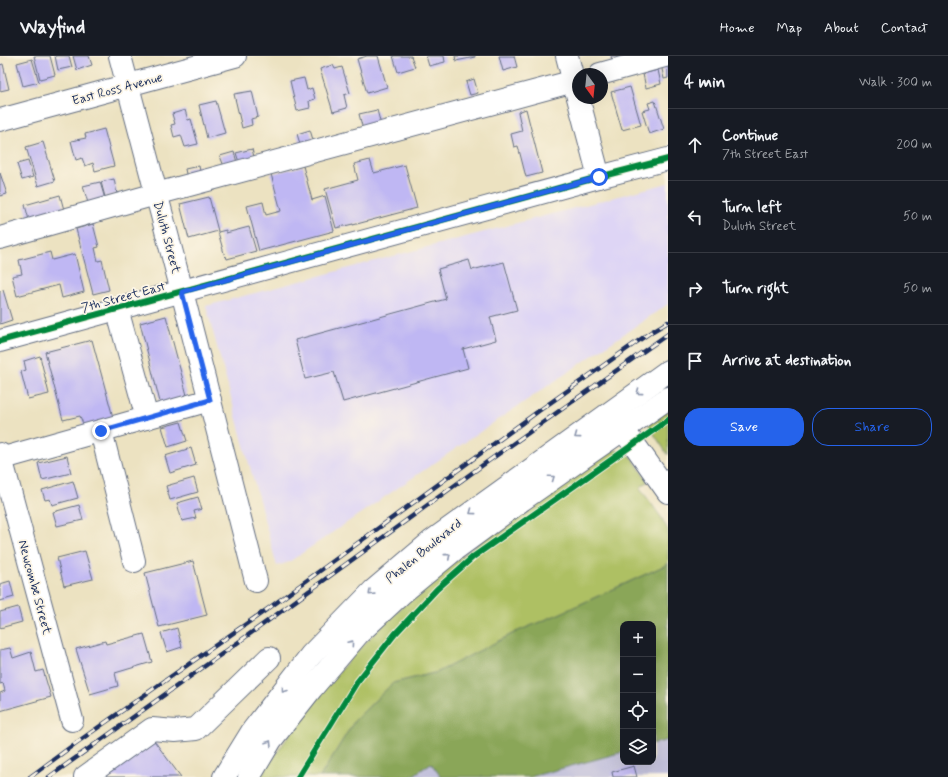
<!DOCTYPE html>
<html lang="en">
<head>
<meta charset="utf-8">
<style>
	:root { --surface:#171b24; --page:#242831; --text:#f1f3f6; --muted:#9ea1a6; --line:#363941; --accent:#2563eb }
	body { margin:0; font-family:Mynerve,sans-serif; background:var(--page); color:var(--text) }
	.controls { position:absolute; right:12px; bottom:12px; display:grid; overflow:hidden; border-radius:8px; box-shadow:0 4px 16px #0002 }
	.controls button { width:36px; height:36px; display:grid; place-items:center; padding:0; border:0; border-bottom:1px solid var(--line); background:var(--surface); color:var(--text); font:20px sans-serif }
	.compass { position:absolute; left:572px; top:12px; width:36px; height:36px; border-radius:50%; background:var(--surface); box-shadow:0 4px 16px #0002; rotate:165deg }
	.stop { position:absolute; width:12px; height:12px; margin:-9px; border:3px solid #2563eb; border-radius:50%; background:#fff }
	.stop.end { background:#2563eb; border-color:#fff; box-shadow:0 1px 4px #0008 }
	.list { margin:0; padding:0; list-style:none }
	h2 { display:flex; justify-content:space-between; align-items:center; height:52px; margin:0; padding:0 16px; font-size:17px }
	h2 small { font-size:13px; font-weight:400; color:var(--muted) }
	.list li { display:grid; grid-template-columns:26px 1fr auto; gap:12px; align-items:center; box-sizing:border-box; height:72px; padding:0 16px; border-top:1px solid var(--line) }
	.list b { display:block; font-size:15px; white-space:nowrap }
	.list p { margin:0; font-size:13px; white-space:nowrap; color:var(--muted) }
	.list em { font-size:13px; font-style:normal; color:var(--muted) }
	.actions { display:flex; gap:8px; padding:12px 16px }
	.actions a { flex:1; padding:9px 0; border:1px solid var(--accent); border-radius:16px; text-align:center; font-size:14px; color:var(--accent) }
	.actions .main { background:var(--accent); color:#fff }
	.icon { flex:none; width:22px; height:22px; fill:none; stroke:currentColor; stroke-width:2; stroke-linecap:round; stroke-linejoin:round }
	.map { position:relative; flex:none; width:668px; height:721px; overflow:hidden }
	header { display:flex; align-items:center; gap:24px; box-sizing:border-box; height:56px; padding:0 20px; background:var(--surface); border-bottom:1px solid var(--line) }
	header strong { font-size:19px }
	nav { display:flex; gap:22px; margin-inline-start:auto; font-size:14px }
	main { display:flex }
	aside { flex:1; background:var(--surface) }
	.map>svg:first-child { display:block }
</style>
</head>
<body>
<header>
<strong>Wayfind</strong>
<nav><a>Home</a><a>Map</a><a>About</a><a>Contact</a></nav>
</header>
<main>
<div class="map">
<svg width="668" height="721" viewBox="0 0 668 721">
	<rect width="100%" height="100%" fill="#fcf5e5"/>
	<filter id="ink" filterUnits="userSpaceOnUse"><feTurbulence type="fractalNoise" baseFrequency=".025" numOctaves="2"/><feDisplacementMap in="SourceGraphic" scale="8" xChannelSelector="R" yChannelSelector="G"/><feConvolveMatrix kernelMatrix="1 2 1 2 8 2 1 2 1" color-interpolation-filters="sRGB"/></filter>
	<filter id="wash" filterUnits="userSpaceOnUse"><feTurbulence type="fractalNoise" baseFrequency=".012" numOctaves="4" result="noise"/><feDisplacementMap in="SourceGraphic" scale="16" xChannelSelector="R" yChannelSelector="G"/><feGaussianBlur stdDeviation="0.9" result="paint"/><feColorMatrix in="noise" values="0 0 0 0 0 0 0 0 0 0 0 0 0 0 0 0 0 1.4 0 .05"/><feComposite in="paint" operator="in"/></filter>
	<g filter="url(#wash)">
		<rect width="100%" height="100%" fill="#ece2c1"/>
		<polygon fill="#ded5f5" points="668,127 668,248 289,506 277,510 206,250"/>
		<g fill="#c3c1db">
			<polygon points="668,684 668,721 530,721 623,696 623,706 653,706 653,688"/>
			<polygon points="431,707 441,721 411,721"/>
		</g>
		<g fill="#aec063" stroke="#647860">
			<polygon points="668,354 668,399 650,372 649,369 651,365"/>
			<polygon points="615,394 630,399 648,425 640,432 661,461 668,474 668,508 559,558 516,576 438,616 393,627 355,664 320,721 260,721 308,652 349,604 385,566 438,519 498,472 608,396"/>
		</g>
		<polygon fill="#8aa659" stroke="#526a5c" points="668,508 668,684 653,688 653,568 623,568 623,696 530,721 441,721 431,707 411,721 320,721 355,664 393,627 438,616 516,576 559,558"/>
		<g id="blocks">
			<g fill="#bfb7f3">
				<polygon points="34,0 50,0 55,19 40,23"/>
				<polygon points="55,0 69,0 72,11 58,14"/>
				<polygon points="73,0 89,0 92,9 77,14"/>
				<polygon points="367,0 378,0 387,31 367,37 357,3"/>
				<polygon points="393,0 411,0 415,11 398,16"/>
				<polygon points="426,0 444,0 445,6 429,10"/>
				<polygon points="455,0 475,0 475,1 456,5"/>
				<polygon points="499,0 514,0 517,11 503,15"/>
				<polygon points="611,0 622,0 622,2 612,5"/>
				<polygon points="32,3 39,26 23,30 17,7"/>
				<polygon points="668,6 668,22 664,23 661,8"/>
				<polygon points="3,8 9,33 0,35 0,9"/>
				<polygon points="333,9 335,13 342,11 350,37 344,39 347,52 333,56 320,13"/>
				<polygon points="658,14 661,28 646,32 643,18"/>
				<polygon points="304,22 307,34 312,32 315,43 309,45 310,52 297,55 290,25"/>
				<polygon points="474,23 478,37 470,39 466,26"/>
				<polygon points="630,31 641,69 622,74 611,36"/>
				<polygon points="252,35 258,61 251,63 252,69 242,72 234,38"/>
				<polygon points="216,45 225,77 207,82 199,49"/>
				<polygon points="655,45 664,73 649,78 642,55 650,53 648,47"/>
				<polygon points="526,53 542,117 526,121 518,90 514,91 511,78 522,75 518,56"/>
				<polygon points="185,54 188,64 191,63 198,88 185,91 181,79 174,81 171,69 175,68 172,58"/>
				<polygon points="377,54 381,69 363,74 359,58"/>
				<polygon points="104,73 114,110 95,115 93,107 85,110 82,102 76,104 71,85 86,82 85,78"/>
				<polygon points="310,74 314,87 301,91 297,78"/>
				<polygon points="43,86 55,125 38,130 26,91"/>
				<polygon points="252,93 255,105 240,109 236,97"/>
				<polygon points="234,96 238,110 225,113 220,100"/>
				<polygon points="370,104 374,117 405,109 417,152 353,169 353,168 336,172 325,133 358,124 354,108"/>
				<polygon points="28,105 33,121 22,124 17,108"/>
				<polygon points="199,110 201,120 187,123 185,113"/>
				<polygon points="303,110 312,144 325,140 334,175 259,195 247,150 263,146 266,159 281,155 271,118"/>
				<polygon points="0,117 7,138 0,140"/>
				<polygon points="114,123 117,138 105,141 101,126"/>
				<polygon points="100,126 105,143 88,147 83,130"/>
				<polygon points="60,139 64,154 29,164 25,149"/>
				<polygon points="209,141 218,175 189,183 180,148"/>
				<polygon points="93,168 99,191 95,192 98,205 102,204 109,234 93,238 76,173"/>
				<polygon points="249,171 256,195 227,203 226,200 225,201 218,176 226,174 226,177"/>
				<polygon points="50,196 52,204 75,198 84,236 62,242 59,229 17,240 12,220 22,218 19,204"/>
				<polygon points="469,204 472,214 504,206 517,254 490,261 496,284 463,293 468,312 343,346 334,316 305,323 295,284 446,243 438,213"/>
				<polygon points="3,234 12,264 0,268 0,235"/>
				<polygon points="166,260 188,343 161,350 140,267"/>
				<polygon points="92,284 114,365 85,373 80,360 63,364 45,296"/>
				<polygon points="40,300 49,338 28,343 21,316 26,314 24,305"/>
				<polygon points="181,366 187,385 168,391 162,371"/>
				<polygon points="191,392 196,409 170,417 165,400"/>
				<polygon points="67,400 71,417 42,424 38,407"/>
				<polygon points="194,422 198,436 170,444 166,430"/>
				<polygon points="73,425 78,442 52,449 50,443 45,444 42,434"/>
				<polygon points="198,441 202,453 194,455 196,462 182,465 177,447"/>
				<polygon points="79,449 83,464 57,470 53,456"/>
				<polygon points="85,495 93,523 64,530 57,502"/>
				<polygon points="193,505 207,559 159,571 145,517"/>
				<polygon points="10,525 14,541 0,545 0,528"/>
				<polygon points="18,551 22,566 0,572 0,556"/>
				<polygon points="177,572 182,591 167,596 161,577"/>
				<polygon points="144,578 152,606 115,617 118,630 90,638 76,593 105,585 106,588"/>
				<polygon points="10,592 13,602 31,596 36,616 43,614 51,641 0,655 0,637 5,635 3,627 0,628 0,594"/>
				<polygon points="152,682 181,721 99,721"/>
				<polygon points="634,710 637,721 613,721 612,716"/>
			</g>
		</g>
	</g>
	<g filter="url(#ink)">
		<use href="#blocks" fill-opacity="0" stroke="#646e81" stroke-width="1"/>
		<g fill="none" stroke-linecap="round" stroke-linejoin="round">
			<g stroke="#646e81" stroke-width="24">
				<g id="minor">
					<polyline points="120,0 178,220 256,525"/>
					<polyline points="567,0 599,121"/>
					<polyline points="600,18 665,0"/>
					<polyline points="0,64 235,0"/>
					<polyline points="0,182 156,138 578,24"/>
					<polyline points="117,253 147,362"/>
					<polyline points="0,285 599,121 668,103"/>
					<polyline points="611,360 634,388 668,436"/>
					<polyline points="101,375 134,505"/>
					<polyline points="0,398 72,664"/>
					<polyline points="0,403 210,344"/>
					<polyline points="85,721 152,673 175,675 196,673 269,602"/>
				</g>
			</g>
			<g stroke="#646e81" stroke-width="24">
				<g id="major">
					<polyline points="224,721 253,674 311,599 373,535 432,485 668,315"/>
					<polyline points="249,721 271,684 312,632 358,578 402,537 454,494 522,444 668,342"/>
				</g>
			</g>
			<use href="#minor" stroke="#fff" stroke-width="22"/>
			<use href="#major" stroke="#fff" stroke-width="22"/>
			<g stroke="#1b2f5e" stroke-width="4.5">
				<g id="rail">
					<polyline points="30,721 76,687 269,552 540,354 651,276 668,266"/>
					<polyline points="49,721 240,585 487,406 668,278"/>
				</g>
			</g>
			<use href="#rail" stroke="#fcf5e5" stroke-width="3" stroke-dasharray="9" stroke-linecap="butt"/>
			<g stroke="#fcf5e5" stroke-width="8">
				<g id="cycleway">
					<polyline points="0,285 599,121 668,103"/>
					<polyline points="298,721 357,626 395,578 437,533 473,501 668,364"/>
				</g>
			</g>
			<use href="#cycleway" stroke="#00873e" stroke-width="6"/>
		</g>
		<defs><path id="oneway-chevron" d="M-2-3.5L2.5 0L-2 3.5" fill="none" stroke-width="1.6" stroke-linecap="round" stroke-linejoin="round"/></defs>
		<g stroke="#8d97ae">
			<use href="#oneway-chevron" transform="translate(639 336) rotate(144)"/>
			<use href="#oneway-chevron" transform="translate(577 380) rotate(144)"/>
			<use href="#oneway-chevron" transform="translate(552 422) rotate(-35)"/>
			<use href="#oneway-chevron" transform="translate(472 456) rotate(144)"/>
			<use href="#oneway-chevron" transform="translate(448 500) rotate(-40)"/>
			<use href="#oneway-chevron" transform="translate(371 537) rotate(136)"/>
			<use href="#oneway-chevron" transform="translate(351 587) rotate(-49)"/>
			<use href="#oneway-chevron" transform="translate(284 634) rotate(128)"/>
			<use href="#oneway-chevron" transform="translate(269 687) rotate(-58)"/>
		</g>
	</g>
	<g fill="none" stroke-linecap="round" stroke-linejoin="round" filter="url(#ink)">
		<polyline stroke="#2563eb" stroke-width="5" points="101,375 210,344 182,236 599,121"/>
	</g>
	<g text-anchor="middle" stroke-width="3.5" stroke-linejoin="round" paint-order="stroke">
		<g font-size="13" fill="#1b2f5e" stroke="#fcf5e5">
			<text transform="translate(117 32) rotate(-15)" y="5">East Ross Avenue</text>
			<text transform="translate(168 181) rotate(75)" y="5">Duluth Street</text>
			<text transform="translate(123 240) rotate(-15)" y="5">7th Street East</text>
			<text transform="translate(423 494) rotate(-39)" y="5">Phalen Boulevard</text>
			<text transform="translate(36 531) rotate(75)" y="5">Newcombe Street</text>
		</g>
	</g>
</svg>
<div class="controls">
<button>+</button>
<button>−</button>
<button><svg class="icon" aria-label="locate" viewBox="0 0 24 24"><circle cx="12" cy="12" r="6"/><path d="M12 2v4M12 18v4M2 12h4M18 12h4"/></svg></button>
<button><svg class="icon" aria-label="layers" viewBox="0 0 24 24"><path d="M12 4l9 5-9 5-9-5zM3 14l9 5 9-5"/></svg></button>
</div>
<svg class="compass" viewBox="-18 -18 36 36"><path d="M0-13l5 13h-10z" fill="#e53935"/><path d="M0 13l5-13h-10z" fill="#9ea1a6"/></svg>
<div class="stop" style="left:599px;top:121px"></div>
<div class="stop end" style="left:101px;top:375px"></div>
</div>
<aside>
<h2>4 min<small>Walk · 300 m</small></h2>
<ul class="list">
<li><svg class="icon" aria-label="ahead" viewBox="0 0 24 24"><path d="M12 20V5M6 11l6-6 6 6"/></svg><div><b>Continue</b><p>7th Street East</p></div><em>200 m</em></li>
<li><svg class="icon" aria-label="left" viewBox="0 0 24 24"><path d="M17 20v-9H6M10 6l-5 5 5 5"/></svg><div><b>Turn left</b><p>Duluth Street</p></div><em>50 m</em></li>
<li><svg class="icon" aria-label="right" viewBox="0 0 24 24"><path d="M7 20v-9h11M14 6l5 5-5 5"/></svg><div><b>Turn right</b></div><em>50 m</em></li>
<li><svg class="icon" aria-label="arrive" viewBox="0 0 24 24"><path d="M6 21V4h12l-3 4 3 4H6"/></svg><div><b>Arrive at destination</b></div></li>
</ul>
<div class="actions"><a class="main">Save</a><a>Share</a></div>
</aside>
</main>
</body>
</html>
